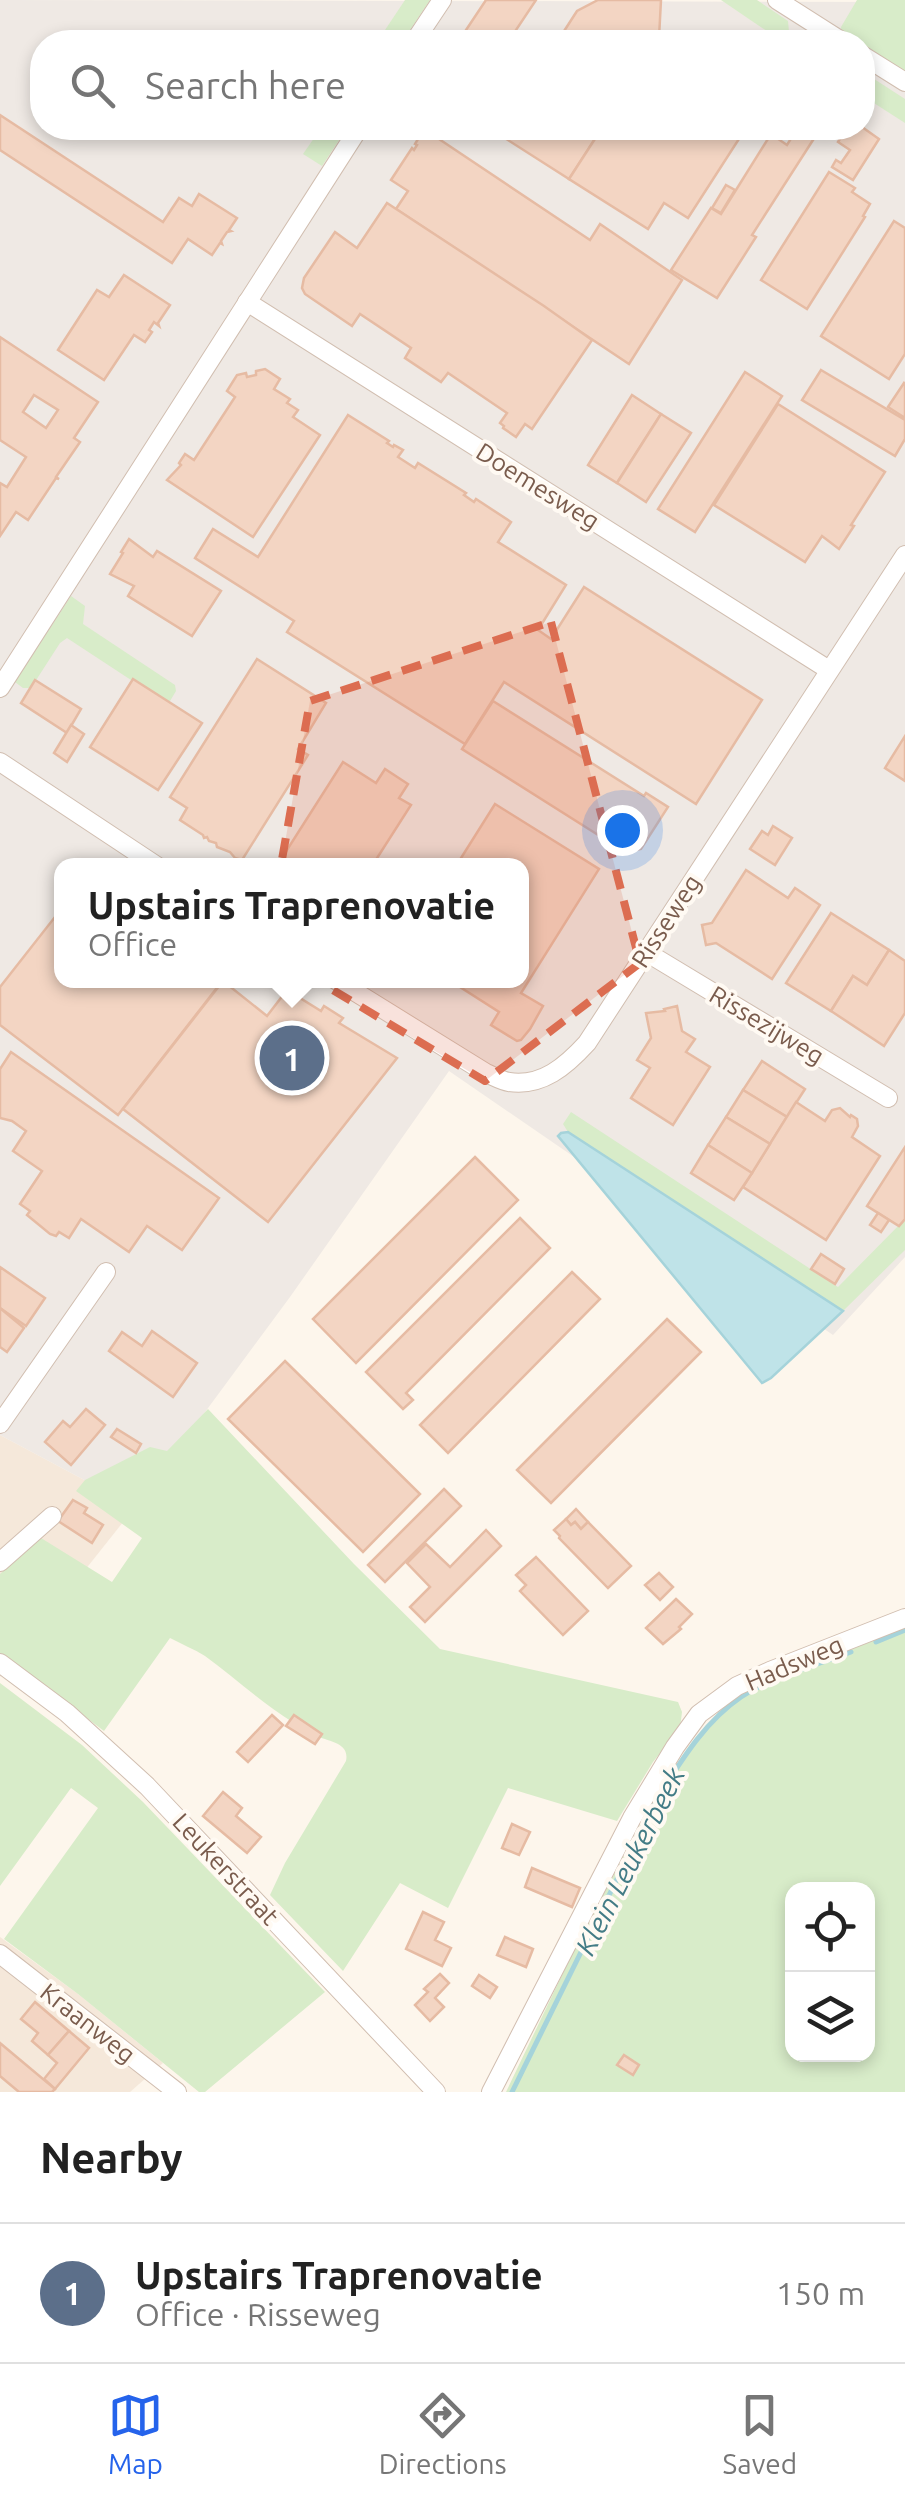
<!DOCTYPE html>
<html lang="en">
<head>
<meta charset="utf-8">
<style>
	:root { --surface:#fff; --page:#f2f2f2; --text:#222; --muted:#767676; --line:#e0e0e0; --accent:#2563eb }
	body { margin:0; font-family:Ubuntu,sans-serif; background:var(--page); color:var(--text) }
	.controls { position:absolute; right:30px; bottom:30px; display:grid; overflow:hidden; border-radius:20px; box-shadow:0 5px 15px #0003 }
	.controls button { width:90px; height:90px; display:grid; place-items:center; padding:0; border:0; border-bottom:2px solid var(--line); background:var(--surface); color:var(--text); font:50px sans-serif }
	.you { position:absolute; left:622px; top:830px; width:35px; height:35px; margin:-25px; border:8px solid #fff; border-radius:50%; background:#1a73e8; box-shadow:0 0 0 15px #1a73e833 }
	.badge { display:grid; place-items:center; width:65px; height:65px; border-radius:50%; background:var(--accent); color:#fff; font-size:32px; font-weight:700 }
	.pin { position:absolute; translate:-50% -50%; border:5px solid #fff; box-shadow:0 2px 10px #0006 }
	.popup { position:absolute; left:54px; top:858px; width:475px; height:130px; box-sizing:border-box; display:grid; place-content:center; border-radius:20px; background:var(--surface); filter:drop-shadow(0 2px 8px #0005); font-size:32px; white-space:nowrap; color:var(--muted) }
	.popup b { font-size:38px; color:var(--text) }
	.popup::after { content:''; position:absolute; left:50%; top:100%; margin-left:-20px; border:20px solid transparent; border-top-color:var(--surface) }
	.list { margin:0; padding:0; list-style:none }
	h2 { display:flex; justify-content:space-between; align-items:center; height:130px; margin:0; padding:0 40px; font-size:42px }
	h2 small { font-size:32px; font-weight:400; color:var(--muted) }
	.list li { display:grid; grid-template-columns:65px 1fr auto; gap:30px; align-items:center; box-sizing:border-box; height:140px; padding:0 40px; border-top:2px solid var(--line) }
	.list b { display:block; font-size:38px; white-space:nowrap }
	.list p { margin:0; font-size:32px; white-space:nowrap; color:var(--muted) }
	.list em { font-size:32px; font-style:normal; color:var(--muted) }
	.icon { flex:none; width:55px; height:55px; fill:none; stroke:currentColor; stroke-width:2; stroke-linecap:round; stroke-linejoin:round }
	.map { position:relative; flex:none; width:905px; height:2092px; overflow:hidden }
	.search { position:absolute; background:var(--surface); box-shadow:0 5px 15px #0003; left:30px; right:30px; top:30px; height:110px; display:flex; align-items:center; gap:25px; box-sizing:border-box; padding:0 35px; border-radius:40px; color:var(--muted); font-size:38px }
	.sheet { height:270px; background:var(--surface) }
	nav { display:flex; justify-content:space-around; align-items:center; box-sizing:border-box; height:140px; border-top:2px solid var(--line); background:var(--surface); font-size:28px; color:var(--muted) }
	nav a { display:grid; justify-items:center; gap:5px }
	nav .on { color:var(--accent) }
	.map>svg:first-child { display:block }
</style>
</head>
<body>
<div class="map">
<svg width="905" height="2092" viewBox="0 0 905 2092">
	<rect width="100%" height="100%" fill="#fdf6ec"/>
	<g fill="#f5e8da">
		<polygon points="0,1435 135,1507 0,1677"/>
		<polygon points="0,1937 78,1994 163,2063 130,2092 0,2092"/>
	</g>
	<path fill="#efe9e4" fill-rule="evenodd" d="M0 0 905 2V1257L833 1335 449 1071 290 1297 135 1507 0 1435ZM42 42H862V128H42ZM62 866H522V980H62Z"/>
	<g fill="#d8ecc9" fill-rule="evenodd">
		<polygon points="405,0 430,0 402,42 377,42"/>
		<polygon points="721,0 757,0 788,21 789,32 783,42"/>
		<path d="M857 0H905V75L863 48 862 42C853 42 841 38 841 27Z"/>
		<polygon points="871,77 905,99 905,123 863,96 863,90"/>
		<polygon points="321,128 347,128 322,166 303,154"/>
		<polygon points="71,596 85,606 83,624 175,685 176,691 170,701 163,701 67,638 60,643 31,688 23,688 15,682"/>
		<polygon points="571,1112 838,1287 905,1219 905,1250 843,1311 568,1132 563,1124"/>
		<path d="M208 1409 354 1564 440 1649 678 1702 682 1712 680 1728 653 1762 617 1821 508 1788 448 1908 400 1883 343 1971 270 1895 285 1863 346 1761C350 1742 328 1742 315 1735 308 1732 301 1727 294 1723 262 1703 235 1678 205 1656 194 1649 181 1644 170 1638L104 1731 0 1653V1574L41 1538 112 1582 142 1538 76 1491 85 1480 150 1447 167 1451Z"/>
		<path d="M905 1628V2092H506L574 1950 653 1801 684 1754 719 1712 742 1693ZM792 1890H868V2054H792Z"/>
		<polygon points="0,1683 82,1745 143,1802 325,1992 205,2092 199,2092 78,1994 4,1939 98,1808 71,1788 0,1886"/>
	</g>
	<polygon fill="#bfe3e8" stroke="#a5d3da" stroke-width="2.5" points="568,1132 843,1311 771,1378 762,1383 558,1136 561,1133"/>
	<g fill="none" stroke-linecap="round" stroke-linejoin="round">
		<g stroke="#a5d3da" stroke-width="5">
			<polyline points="876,1642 905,1630"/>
			<path d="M512 2092 656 1800C680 1763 703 1723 741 1697 771 1677 817 1665 851 1652"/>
		</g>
	</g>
	<g fill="#f3d5c3" stroke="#e6bba3" stroke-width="2.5" fill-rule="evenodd">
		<polygon points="486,0 536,0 508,42 458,42"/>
		<polygon points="598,0 661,0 659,38 656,42 557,42 577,11"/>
		<polygon points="0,115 163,222 179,198 192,206 199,194 237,218 229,230 231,231 227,232 221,241 222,244 220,243 212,255 188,239 172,263 0,150"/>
		<polygon points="862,127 879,139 853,180 832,167 836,160 841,163 850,150 838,142 847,128"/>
		<polygon points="489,128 602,128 569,179"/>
		<polygon points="602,128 746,128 688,218 664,203 648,229 569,179"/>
		<polygon points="424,129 590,240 600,224 682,280 629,364 396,209 408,191 391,180 412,148 414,150 417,145 415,144"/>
		<polygon points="797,129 813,140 752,235 756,237 717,298 671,270 711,208 721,214 771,134 787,145"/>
		<polygon points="829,172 855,188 852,192 870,204 863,216 865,217 807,309 761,280"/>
		<polygon points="726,185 735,190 721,213 712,208"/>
		<polygon points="387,203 544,306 592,340 532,429 525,424 516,437 503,428 504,426 500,423 507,413 448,373 441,382 405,358 411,348 360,314 352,326 305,294 302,288 304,278 335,232 357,248"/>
		<polygon points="894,221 905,228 905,354 889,379 821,336"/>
		<polygon points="124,275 170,305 158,323 159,326 154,322 149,330 152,332 145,342 134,335 104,380 58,350 97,290 109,297"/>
		<path d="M0 337 98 402 74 438 80 442 56 477 59 479 56 478 28 520 16 512 0 536V483L7 487 26 457 0 440ZM34 395 58 410 46 428 23 412Z"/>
		<polygon points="265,369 280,379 274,389 290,399 287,403 298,410 293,417 320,435 253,537 167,480 181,465 179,463 185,454 194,460 235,397 227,391 237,375 246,373 247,377 256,375 256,371"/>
		<polygon points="821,370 905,420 905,439 895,456 802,400"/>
		<polygon points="745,372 782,396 695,532 658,509"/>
		<polygon points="904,383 905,384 905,418 888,407"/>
		<polygon points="632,395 661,414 617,483 588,465"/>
		<polygon points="778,404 885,472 851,525 854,526 839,549 822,536 805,562 714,505"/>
		<polygon points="661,414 691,433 646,502 617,483"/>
		<polygon points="348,415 389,441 387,443 393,447 394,445 403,450 398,457 415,468 418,463 466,493 464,495 474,502 476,499 511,522 498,542 566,585 538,630 551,639 584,587 762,700 696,804 504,682 465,744 287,632 294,621 195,558 213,529 258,557"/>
		<polygon points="129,539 153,557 157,551 221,591 192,636 128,596 134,586 110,574 123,553 121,552"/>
		<polygon points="257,659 326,703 298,749 308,755 242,860 235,858 230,852 217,847 216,843 209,841 207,837 204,838 203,835 180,820 187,808 170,797"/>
		<polygon points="133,679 202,723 158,790 90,747"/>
		<polygon points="35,680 81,709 67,733 21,703"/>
		<polygon points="493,701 644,796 646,793 668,807 641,849 636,850 617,839 614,845 462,749"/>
		<polygon points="71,725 84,734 67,762 54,753"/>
		<polygon points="905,736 905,781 885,768"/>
		<polygon points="343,762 376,783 385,769 408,784 399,798 411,805 372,866 280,866 278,864"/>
		<polygon points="495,804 599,869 521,993 543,1006 530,1029 521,1040 517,1041 491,1025 499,1012 449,980 522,980 522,866 456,866"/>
		<polygon points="773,826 792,838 775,865 750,849 762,831 768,835"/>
		<polygon points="746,870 788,898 795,888 820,905 772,979 716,943 706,945 702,925 712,923"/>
		<polygon points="62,908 62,980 223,980 118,1115 0,1025 0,987"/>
		<polygon points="831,913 889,950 867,985 853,976 831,1011 786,983"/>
		<polygon points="889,950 905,961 905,1013 884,1046 831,1011 853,976 867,985"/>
		<polygon points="223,981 267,1016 287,990 321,1011 324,1006 343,1018 339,1023 397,1058 268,1222 123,1109"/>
		<polygon points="677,1006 682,1031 695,1039 686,1052 710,1067 673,1125 631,1098 650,1068 637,1060 651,1038 646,1013 665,1011 664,1009"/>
		<polygon points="11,1052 219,1198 182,1250 147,1226 129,1252 81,1219 69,1238 59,1232 56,1236 50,1234 27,1215 30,1211 20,1204 42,1171 13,1151 26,1131 12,1121 0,1118 0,1069"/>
		<polygon points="762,1061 805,1089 787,1117 743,1090"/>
		<polygon points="743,1090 787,1117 770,1144 726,1117"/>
		<polygon points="796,1102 825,1121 832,1110 840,1108 850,1117 851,1115 857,1119 858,1126 852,1137 880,1156 826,1240 743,1187"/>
		<polygon points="726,1117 770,1144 752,1173 708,1145"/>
		<polygon points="708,1145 752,1173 734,1200 691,1173"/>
		<polygon points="905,1147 905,1219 899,1226 867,1206"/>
		<polygon points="475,1157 518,1200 356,1363 313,1319"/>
		<polygon points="878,1213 889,1220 881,1232 870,1225"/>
		<polygon points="520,1218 550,1248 406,1393 413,1400 403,1409 366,1372"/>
		<polygon points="821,1254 844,1269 835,1284 811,1269"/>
		<polygon points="0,1267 45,1298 26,1326 0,1308"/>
		<polygon points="572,1272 600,1299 448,1453 420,1425"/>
		<polygon points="0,1308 24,1328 7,1352 0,1347"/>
		<polygon points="667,1319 701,1352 551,1503 517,1470"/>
		<polygon points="152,1331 197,1363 173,1397 109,1351 122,1332 142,1346"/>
		<polygon points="285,1361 420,1494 363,1552 228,1419"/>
		<polygon points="86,1409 105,1425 71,1465 45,1442 63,1421 70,1427"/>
		<polygon points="117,1429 141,1444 136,1453 111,1437"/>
		<polygon points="444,1489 461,1506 385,1582 368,1565"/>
		<polygon points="73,1500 87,1508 84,1513 103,1525 92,1543 58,1521"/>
		<polygon points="576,1509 588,1522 581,1529 575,1522 571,1525 566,1519"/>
		<polygon points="566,1519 571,1525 575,1522 581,1529 588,1522 631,1566 608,1588 559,1538 560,1536 554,1530"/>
		<polygon points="486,1530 501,1546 425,1622 410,1607 430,1587 407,1563 426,1544 450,1567"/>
		<polygon points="536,1557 588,1611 563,1635 520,1591 526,1585 516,1575"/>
		<polygon points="659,1573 673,1587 660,1600 645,1585"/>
		<polygon points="676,1599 692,1614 679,1627 681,1629 663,1644 646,1628"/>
		<polygon points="272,1715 283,1725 248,1762 237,1752"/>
		<polygon points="294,1715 322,1734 315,1744 286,1726"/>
		<polygon points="223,1792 242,1808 236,1816 261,1837 247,1853 203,1816"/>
		<polygon points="512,1824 530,1832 519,1855 502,1848"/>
		<polygon points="532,1868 580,1888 572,1907 525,1887"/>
		<polygon points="423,1912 444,1922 435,1940 451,1948 442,1966 406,1949"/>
		<polygon points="505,1937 533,1949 526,1967 497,1955"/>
		<polygon points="440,1974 449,1983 435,1998 444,2007 430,2021 415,2005 428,1992 424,1989"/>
		<polygon points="479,1975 497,1987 490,1998 472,1986"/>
		<polygon points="35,2002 69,2031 48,2055 32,2041 38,2033 21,2019"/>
		<polygon points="69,2031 89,2048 55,2089 44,2079 57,2063 48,2055"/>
		<polygon points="0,2043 55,2089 52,2092 19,2092 0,2076"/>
		<polygon points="624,2055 639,2065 633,2075 617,2065"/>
	</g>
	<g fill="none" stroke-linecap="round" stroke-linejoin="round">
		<g stroke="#d1beb0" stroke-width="20">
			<g id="minor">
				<polyline points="777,0 843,42"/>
				<polyline points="414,42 442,0"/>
				<polyline points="862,55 905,82"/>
				<polyline points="247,302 829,670"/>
				<polyline points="0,688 359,128"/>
				<polyline points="0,762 157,866"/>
				<polyline points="646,952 888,1098"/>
				<path d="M336 980 486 1073C493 1076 502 1081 509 1082 542 1087 566 1066 587 1043L905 555"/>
				<polyline points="0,1424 106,1272"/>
				<polyline points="0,1562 52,1516"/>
				<polyline points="0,1663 67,1713 147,1786 436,2092"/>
				<polyline points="0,1954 177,2092"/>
				<polyline points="491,2092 632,1818 675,1747 699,1714 737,1686 770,1671 905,1618"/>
			</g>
		</g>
		<use href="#minor" stroke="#fff" stroke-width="18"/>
	</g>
	<path fill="#dc6d51" fill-opacity="0.2" stroke="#dc6d51" stroke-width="8" stroke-dasharray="20 12" stroke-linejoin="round" d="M551 622 640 963 485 1081 266 950 310 701Z"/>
	<g text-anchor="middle" stroke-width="8" stroke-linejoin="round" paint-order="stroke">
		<g font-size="25" fill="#7a5c4d" stroke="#fffaf3">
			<text transform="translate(538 486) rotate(32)" y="9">Doemesweg</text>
			<text transform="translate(666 921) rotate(-57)" y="9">Risseweg</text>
			<text transform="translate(767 1025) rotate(31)" y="9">Rissezijweg</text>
			<text transform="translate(794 1663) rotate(-23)" y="9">Hadsweg</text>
			<text transform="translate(226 1869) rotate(47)" y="9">Leukerstraat</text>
			<text transform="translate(88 2023) rotate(38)" y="9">Kraanweg</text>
		</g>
		<g font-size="28" font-style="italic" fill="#437c86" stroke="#fffaf3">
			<text transform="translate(630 1861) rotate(-63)" y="10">Klein Leukerbeek</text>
		</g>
	</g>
</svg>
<div class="controls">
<button><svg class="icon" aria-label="locate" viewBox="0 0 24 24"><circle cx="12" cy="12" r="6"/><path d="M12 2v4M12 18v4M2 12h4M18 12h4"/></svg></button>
<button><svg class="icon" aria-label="layers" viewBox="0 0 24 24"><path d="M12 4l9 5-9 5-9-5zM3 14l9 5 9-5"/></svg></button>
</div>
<div class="you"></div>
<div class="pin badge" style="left:292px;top:1058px;background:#5c6f8a">1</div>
<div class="popup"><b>Upstairs Traprenovatie</b>Office</div>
<div class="search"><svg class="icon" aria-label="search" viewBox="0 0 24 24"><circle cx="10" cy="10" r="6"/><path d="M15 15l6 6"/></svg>Search here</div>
</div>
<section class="sheet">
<h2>Nearby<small></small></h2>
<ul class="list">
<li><span class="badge" style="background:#5c6f8a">1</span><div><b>Upstairs Traprenovatie</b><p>Office · Risseweg</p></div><em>150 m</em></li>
</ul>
</section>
<nav>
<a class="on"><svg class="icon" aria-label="map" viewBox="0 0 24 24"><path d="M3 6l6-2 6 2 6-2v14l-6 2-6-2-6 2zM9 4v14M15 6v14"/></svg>Map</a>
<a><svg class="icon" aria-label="directions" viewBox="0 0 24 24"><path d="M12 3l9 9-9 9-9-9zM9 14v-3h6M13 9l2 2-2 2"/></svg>Directions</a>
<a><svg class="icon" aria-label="saved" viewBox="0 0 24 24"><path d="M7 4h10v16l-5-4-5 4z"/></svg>Saved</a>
</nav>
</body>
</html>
